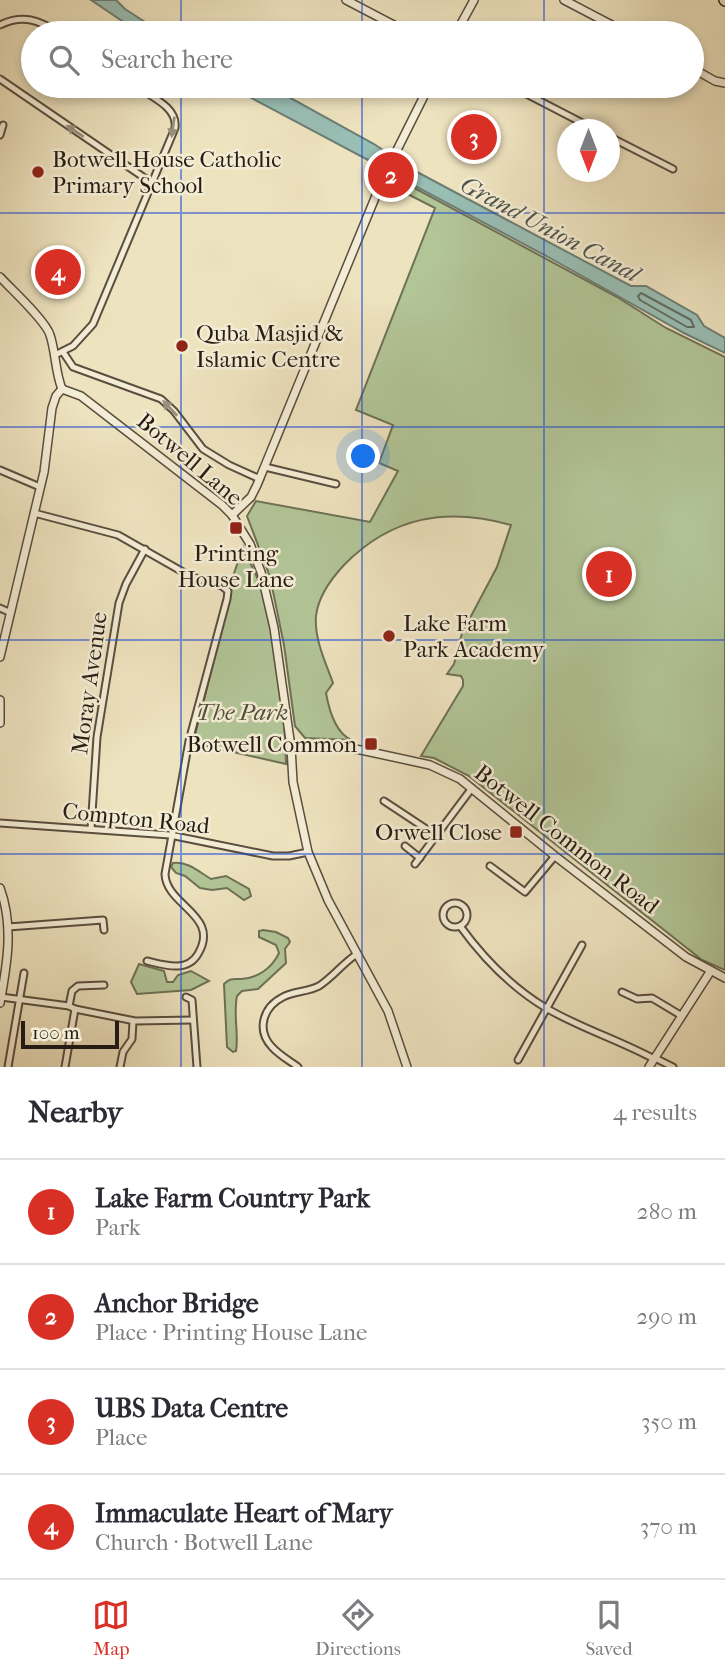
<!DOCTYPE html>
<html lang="en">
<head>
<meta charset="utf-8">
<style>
	:root { --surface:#fff; --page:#f7f7f7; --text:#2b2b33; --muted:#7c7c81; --line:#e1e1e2; --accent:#d93025 }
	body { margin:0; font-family:"IM FELL French Canon",serif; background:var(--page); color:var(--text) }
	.compass { position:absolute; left:557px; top:119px; width:63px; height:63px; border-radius:50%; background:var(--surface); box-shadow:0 4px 10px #0003; rotate:180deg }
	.scale { position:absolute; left:21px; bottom:18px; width:98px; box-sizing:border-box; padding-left:7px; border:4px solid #281d14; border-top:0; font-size:19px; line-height:24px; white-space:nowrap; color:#281d14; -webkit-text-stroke:5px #f4edd5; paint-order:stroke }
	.you { position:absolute; left:364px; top:457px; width:24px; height:24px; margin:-18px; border:5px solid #fff; border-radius:50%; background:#1a73e8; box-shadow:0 0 0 10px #1a73e833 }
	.badge { display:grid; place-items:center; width:46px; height:46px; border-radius:50%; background:var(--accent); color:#fff; font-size:23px; font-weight:700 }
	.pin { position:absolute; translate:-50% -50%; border:4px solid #fff; box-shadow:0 2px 7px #0006 }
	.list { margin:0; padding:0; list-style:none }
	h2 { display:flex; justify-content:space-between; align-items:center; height:91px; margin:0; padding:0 28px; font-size:30px }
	h2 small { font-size:23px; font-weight:400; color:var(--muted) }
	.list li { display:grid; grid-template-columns:46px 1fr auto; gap:21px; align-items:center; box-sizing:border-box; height:105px; padding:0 28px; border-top:2px solid var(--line) }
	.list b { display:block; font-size:26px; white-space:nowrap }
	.list p { margin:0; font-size:23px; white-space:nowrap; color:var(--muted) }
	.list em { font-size:23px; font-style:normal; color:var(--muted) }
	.icon { flex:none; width:38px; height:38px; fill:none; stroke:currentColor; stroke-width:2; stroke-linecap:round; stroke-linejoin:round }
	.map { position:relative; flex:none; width:725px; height:1067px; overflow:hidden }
	.search { position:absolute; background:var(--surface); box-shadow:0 4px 10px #0003; left:21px; right:21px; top:21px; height:77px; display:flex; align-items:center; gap:18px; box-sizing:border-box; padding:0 24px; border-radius:38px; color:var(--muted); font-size:26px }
	.sheet { height:511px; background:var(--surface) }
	nav { display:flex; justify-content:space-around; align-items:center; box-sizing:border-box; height:98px; border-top:2px solid var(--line); background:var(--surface); font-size:19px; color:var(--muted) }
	nav a { display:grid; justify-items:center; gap:4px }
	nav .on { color:var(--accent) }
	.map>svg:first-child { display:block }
</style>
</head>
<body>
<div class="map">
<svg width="725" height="1067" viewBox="0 0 725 1067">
	<rect width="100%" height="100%" fill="#eee3bf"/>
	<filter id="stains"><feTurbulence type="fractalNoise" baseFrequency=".00286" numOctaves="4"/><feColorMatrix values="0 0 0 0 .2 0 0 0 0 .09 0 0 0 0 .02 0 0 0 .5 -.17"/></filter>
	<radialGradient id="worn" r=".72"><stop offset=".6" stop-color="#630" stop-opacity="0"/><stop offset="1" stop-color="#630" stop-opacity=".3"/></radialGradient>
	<g fill="#b2c597" stroke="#6d7156" stroke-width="2">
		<path d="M392 176 617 297 666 328 725 357V970L702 960 469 776 434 758 421 756 463 686V680L461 676 447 674 454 664 462 633 497 567 511 525C447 507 392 516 344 565 331 579 318 597 316 616 314 639 326 663 333 683L326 693C329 710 335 732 351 740L305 738 295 726 284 645 270 577 247 516 256 501 370 522 398 471 379 463 393 425 356 410 435 208 388 184Z"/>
		<path d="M243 547C248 559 254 570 259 582 277 630 285 712 286 764L193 743 231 593 229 588Z"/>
		<path d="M173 863C188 861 199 872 211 879L226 876 249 889 251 896 244 900 227 888 212 890 200 888 185 876 176 873 171 867Z"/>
		<path d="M263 930 276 932 288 938 290 942 285 949 286 963 258 989 242 991 237 996C233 1015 239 1033 236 1051L233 1052 227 1047 224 984C230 978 232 979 241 979 258 978 272 968 279 953L276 945 259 937V931Z"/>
		<polygon points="139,964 164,971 167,982 173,982 178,975 191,971 209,981 191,990 137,994 131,982"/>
	</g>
	<g fill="#99beb4" stroke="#6c7e74" stroke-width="2">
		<polygon points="91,0 116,0 125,9 162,33 140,33"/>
		<path d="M229 86H269L374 144 383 150V154L399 164 404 165 631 286H646L697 315 704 326 725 338V353L684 333 550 258 413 185C397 175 388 162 368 160Z"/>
	</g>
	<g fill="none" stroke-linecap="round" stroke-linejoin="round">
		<polygon stroke="#606e64" stroke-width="2" points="641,293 691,320 694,327 687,327 640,300 638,296"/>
		<g stroke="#5a4e3f" stroke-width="9">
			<g id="minor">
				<path d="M0 25C23 14 39 20 59 33"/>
				<polyline points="0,79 152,183"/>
				<polyline points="511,86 596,130"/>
				<polyline points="0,135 3,125"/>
				<polyline points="610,137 673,169"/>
				<polyline points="63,352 73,367 161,399 174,411 203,449 229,465 260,479"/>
				<path d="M55 355 73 346 93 324 175 128C178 107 151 97 136 86"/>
				<polyline points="265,467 336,484"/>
				<polyline points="0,470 40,487"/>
				<path d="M34 513 118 535 190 576 222 586 228 591 227 599 189 741 165 874C166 906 221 915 198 954 187 973 164 965 147 961"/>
				<polyline points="0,608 9,612"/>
				<polyline points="384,801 437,836"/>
				<polyline points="0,823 170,835 273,856 289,856 308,852"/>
				<polyline points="91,829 97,737 119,603 126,584 145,549"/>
				<polyline points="405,846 420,858"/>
				<polyline points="415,864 472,788"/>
				<polyline points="490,866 525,892 555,856"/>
				<circle cx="455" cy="915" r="12"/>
				<path d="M460 926C484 959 511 987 546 1008 580 1028 619 1040 654 1059"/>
				<polyline points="8,927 103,920 104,930"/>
				<polyline points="622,992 637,999 652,998 682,1016"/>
				<polyline points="1,997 69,1006 75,1009 135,1021 193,1020"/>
				<polyline points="186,997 192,1000 197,1067"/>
				<polyline points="69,1006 72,991 78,986 104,985"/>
				<polyline points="655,1058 673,1067"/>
				<polyline points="518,1060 582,945"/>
				<polyline points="8,1067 24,973"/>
				<polyline points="65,1067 75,1009"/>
				<polyline points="120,1067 123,1052 132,1039 133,1021"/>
				<path d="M298 1067C290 1061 279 1055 272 1047 256 1030 263 1007 283 997 294 991 308 992 319 986 333 977 343 963 357 954"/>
			</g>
		</g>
		<g stroke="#5a4e3f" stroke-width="10">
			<g id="tertiary">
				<polyline points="346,0 409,33"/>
				<polyline points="564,0 627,33"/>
				<polyline points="456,33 474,0"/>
				<polyline points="692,68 715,81 725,83"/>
				<path d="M0 277C12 290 46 321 50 335 56 353 55 372 62 389"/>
				<polyline points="62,389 81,396 222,505 232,515 250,544 261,572 274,628 291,747 293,782 308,852 328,900 388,1011 407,1067"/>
				<polyline points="232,515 251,497 257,485 384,176 429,86"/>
				<polyline points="0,657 44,472 52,408 56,396 62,389"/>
				<polyline points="0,700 0,723"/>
				<polyline points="291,747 333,746 361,750 430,765 460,779 555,856 686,957 725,978"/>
				<path d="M0 888C14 926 7 965 0 1003"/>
				<polyline points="649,1067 710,972"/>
			</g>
		</g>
		<g stroke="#281d14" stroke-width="12">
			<polyline id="primary" points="724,0 725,1"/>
		</g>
		<use href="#minor" stroke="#f4edd5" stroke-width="5"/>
		<use href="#tertiary" stroke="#f4edd5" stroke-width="7"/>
		<use href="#primary" stroke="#eee3bf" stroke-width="9"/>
	</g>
	<defs><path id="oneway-solid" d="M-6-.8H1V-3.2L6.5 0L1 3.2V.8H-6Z" transform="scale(1.75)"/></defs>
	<g fill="#988f7e">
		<use href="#oneway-solid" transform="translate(173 127) rotate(98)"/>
		<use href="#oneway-solid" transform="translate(75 131) rotate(-146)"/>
		<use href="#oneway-solid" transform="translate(170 408) rotate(-133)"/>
	</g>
	<path fill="none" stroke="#1d4ed8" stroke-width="2" stroke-opacity="0.55" d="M181 0V33M362 0V33M544 0V33M181 86V1067M362 86V1067M544 86V1067M0 213H725M0 427H725M0 640H725M0 854H725"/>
	<g fill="#8f2418" stroke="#f4edd5" stroke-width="2.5">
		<circle cx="38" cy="172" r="7"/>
		<circle cx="182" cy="346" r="7"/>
		<rect x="229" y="521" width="14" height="14" rx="3.5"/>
		<circle cx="389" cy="636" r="7"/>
		<rect x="364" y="737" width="14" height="14" rx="3.5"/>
		<rect x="509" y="825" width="14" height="14" rx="3.5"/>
	</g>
	<g text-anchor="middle" stroke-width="5" stroke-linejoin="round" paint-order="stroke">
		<g font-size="23" fill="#281d14" stroke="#f4edd5" text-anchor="start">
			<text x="52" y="167">Botwell House Catholic<tspan x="52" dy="26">Primary School</tspan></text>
			<text x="196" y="341">Quba Masjid &amp;<tspan x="196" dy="26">Islamic Centre</tspan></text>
			<text x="236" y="561" text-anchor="middle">Printing<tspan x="236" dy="26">House Lane</tspan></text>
			<text x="403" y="631">Lake Farm<tspan x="403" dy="26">Park Academy</tspan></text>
			<text x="357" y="752" text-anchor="end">Botwell Common</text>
			<text x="502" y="840" text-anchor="end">Orwell Close</text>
		</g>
		<g font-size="23" fill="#281d14" stroke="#f4edd5">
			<text transform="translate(190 459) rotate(40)" y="8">Botwell Lane</text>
			<text transform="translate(89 683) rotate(-82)" y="8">Moray Avenue</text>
			<text transform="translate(136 818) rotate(6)" y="8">Compton Road</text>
			<text transform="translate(567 839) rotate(38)" y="8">Botwell Common Road</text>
		</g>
		<g font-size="23" font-style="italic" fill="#514f3b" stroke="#f4edd5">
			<text x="242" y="720">The Park</text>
		</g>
		<g font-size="24" font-style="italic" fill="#50554c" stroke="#f4edd5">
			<text transform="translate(550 229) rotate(28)" y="8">Grand Union Canal</text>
		</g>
	</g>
	<rect width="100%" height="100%" filter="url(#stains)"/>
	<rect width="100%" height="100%" fill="url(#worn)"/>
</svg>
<svg class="compass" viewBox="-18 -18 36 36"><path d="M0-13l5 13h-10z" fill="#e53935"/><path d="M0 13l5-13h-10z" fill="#7c7c81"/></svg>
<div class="scale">100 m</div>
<div class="you"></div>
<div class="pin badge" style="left:609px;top:574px">1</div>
<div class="pin badge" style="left:391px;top:175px">2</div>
<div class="pin badge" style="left:474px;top:137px">3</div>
<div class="pin badge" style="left:58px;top:272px">4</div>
<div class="search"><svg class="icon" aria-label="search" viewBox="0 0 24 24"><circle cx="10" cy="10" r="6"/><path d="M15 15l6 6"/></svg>Search here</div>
</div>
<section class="sheet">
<h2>Nearby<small>4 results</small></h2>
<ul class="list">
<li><span class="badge">1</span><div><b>Lake Farm Country Park</b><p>Park</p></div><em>280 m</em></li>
<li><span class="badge">2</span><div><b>Anchor Bridge</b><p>Place · Printing House Lane</p></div><em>290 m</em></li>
<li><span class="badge">3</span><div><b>UBS Data Centre</b><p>Place</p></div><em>350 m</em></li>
<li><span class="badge">4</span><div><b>Immaculate Heart of Mary</b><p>Church · Botwell Lane</p></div><em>370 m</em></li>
</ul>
</section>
<nav>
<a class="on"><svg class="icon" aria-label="map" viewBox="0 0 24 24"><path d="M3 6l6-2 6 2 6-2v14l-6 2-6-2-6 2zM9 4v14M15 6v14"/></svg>Map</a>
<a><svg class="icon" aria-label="directions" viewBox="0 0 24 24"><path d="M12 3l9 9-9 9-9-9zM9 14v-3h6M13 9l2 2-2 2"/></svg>Directions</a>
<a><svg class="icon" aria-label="saved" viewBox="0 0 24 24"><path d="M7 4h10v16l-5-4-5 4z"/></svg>Saved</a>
</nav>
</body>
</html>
